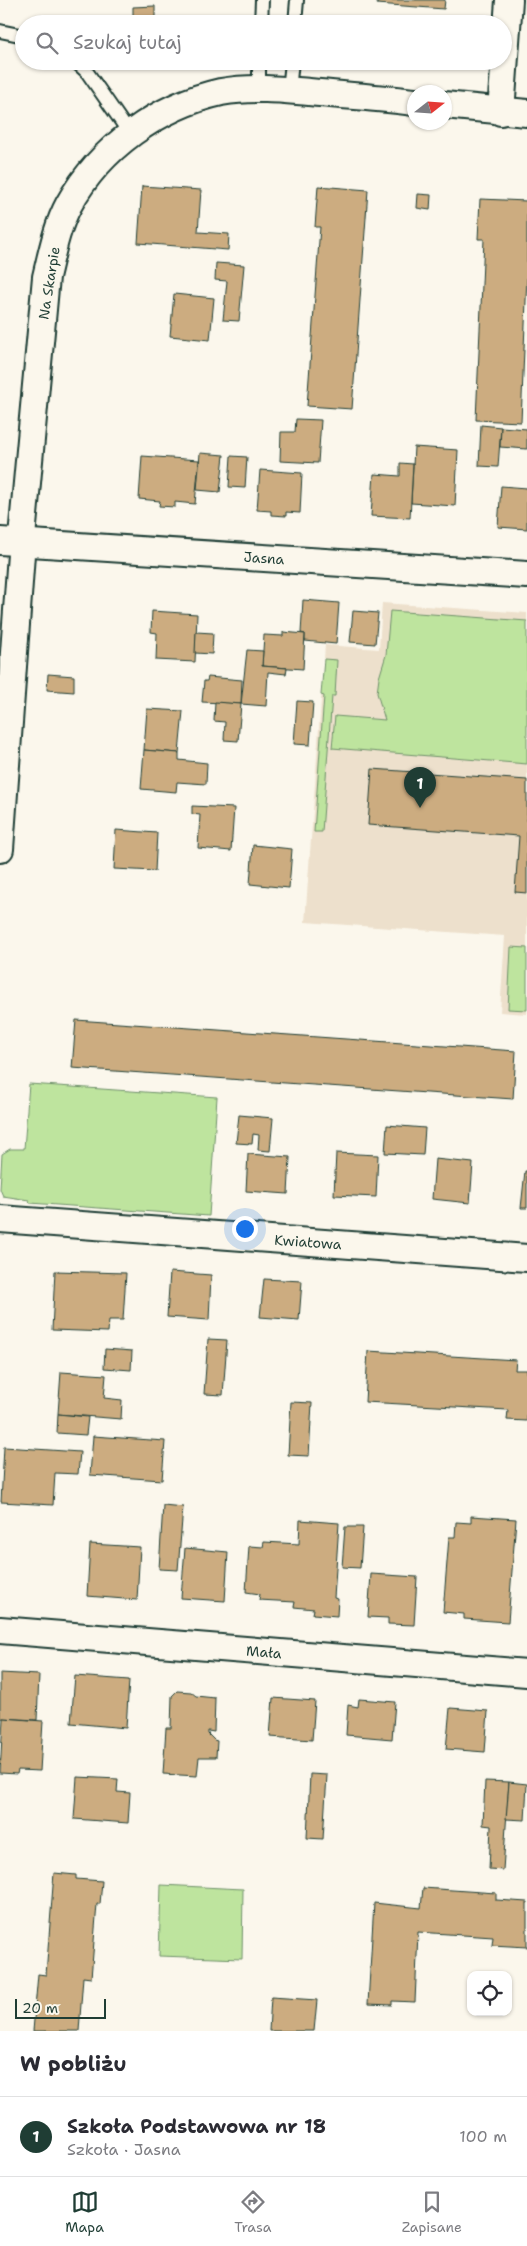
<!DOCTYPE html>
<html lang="pl">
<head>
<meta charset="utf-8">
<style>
	:root { --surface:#fff; --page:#f2f2f3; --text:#2b2b33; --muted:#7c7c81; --line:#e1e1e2; --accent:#1f3d34 }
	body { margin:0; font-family:"Shantell Sans",sans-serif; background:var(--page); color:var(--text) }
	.controls { position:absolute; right:15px; bottom:15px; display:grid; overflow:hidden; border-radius:10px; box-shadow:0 1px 4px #0004 }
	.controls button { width:45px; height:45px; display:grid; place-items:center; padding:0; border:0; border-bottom:1px solid var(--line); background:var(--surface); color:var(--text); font:25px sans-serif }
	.compass { position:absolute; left:407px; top:85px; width:45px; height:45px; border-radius:50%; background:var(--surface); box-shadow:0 1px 4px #0004; rotate:73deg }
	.scale { position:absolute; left:15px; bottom:12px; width:91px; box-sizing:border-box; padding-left:5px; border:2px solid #1f3d34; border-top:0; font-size:14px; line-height:18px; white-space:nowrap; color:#1f3d34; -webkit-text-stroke:4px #fbf7ec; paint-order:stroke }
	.you { position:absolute; left:244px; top:1228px; width:18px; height:18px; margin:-12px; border:4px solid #fff; border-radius:50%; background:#1a73e8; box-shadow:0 0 0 8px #1a73e833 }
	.badge { display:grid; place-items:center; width:32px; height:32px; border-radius:50%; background:var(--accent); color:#fff; font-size:16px; font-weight:700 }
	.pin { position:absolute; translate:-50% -41px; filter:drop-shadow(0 1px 2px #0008) }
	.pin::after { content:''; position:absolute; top:26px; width:18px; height:15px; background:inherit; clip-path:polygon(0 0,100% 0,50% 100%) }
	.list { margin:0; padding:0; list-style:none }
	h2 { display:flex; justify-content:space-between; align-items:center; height:65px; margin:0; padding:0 20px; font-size:21px }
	h2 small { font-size:16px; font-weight:400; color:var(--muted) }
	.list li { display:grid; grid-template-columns:32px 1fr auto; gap:15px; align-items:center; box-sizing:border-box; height:80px; padding:0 20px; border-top:1px solid var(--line) }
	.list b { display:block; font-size:19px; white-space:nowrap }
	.list p { margin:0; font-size:16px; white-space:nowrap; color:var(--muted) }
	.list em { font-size:16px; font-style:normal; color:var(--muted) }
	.icon { flex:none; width:28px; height:28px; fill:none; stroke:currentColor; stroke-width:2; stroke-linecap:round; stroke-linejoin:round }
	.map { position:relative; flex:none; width:527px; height:2031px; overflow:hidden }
	.search { position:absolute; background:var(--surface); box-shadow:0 1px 4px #0004; left:15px; right:15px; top:15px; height:55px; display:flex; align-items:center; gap:12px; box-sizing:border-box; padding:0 18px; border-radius:28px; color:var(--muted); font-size:19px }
	.sheet { height:145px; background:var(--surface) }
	nav { display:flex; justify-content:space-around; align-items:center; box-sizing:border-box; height:70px; border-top:1px solid var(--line); background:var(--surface); font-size:14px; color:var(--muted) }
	nav a { display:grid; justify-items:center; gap:2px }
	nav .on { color:var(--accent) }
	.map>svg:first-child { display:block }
</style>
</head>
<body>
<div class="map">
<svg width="527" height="2031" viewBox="0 0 527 2031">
	<rect width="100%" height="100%" fill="#fbf7ec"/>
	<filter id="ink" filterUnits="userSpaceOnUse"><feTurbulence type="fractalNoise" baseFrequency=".02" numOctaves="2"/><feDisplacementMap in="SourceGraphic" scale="10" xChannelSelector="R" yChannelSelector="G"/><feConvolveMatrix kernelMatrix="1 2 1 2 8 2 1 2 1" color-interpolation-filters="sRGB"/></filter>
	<g filter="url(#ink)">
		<polygon fill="#ede0cc" points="382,603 527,613 527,1014 500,1012 505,936 305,922 325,645 379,649"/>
		<g fill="#bee49e" stroke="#6e9069">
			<polygon points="390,611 527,621 527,764 332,748 335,716 385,720 377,693 379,678 386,655"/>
			<polygon points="324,659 337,660 335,696 332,696 322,832 314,832 324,696 321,695"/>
			<polygon points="511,947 527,948 527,1010 508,1009"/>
			<polygon points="29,1084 217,1097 209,1216 30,1203 29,1200 3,1196 0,1189 2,1154 10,1149 24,1149"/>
			<polygon points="161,1885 243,1889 242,1959 159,1956"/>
		</g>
		<g fill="#ccac80" stroke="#1f3d34">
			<polygon points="378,0 445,0 444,9 377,4"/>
			<polygon points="155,6 155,18 133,19 133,7"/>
			<polygon points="142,186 201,190 198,232 229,234 228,250 138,243"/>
			<polygon points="318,186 368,190 352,409 307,406 320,227 315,227"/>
			<polygon points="418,194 431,195 430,210 417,208"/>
			<polygon points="480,199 527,201 527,276 521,422 476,420 484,239 478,239"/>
			<polygon points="216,263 244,265 239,321 223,320 227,281 215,280"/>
			<polygon points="174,294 214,298 210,340 170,336"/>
			<polygon points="296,419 321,420 318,463 280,461 281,432 295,432"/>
			<polygon points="481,425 501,427 498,467 479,466"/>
			<polygon points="501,427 527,429 527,449 500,447"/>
			<polygon points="414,447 458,450 455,506 411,503"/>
			<polygon points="200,453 224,455 220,492 197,490"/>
			<polygon points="142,456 199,460 195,504 175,502 175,507 159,506 160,501 139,499"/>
			<polygon points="231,456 247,457 245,488 229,487"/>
			<polygon points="400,463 413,464 410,518 371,516 374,474 400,476"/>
			<polygon points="260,470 302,473 300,513 286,512 286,516 271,515 271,511 257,510"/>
			<polygon points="501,486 527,488 527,529 498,527"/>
			<polygon points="303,600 339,603 336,644 305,641 305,634 301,633"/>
			<polygon points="152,611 197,614 195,662 156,660 157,633 151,632"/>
			<polygon points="353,611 378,613 375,644 350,642"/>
			<polygon points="196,632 213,633 212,654 195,653"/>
			<polygon points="283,632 305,634 303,669 262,666 264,635 283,636"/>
			<polygon points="247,650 263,651 262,666 287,668 286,674 268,672 266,706 241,704"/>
			<polygon points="48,674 74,676 74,692 47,690"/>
			<polygon points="208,677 242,680 241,704 202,702 204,681 207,681"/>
			<polygon points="297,701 313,702 310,745 294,744"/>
			<polygon points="215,702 241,704 238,741 224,740 225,722 214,721"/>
			<polygon points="147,709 183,711 179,753 144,750"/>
			<polygon points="144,750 179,753 179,760 207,763 206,784 177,782 176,792 141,789"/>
			<polygon points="372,769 527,780 527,893 515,892 519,836 368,825"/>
			<polygon points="192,806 234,808 231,851 198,848 200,815 192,814"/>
			<polygon points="116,830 157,833 155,871 114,869"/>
			<polygon points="253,845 292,849 289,888 250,884"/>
			<polygon points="76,1020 516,1051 513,1099 72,1068"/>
			<polygon points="239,1115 273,1118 270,1151 258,1150 259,1135 253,1134 252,1144 236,1143"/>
			<polygon points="387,1125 425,1128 423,1155 385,1153"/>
			<polygon points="336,1153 378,1155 376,1197 334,1195"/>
			<polygon points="248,1154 290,1157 288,1194 246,1191"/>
			<polygon points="435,1159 473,1163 470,1203 432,1199"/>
			<polygon points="525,1171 527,1171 527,1208 521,1208"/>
			<polygon points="55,1271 126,1273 123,1320 109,1320 108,1332 52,1330"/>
			<polygon points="170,1272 211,1275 209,1320 167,1317"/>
			<polygon points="264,1279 302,1281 299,1320 260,1317"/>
			<polygon points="208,1339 227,1340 223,1395 204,1394"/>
			<polygon points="105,1349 132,1351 131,1370 104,1368"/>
			<polygon points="368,1351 516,1360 515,1370 527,1370 527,1421 507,1420 508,1410 365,1402"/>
			<polygon points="61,1372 106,1375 104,1398 122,1400 121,1419 58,1414"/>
			<polygon points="291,1402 312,1403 309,1456 288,1455"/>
			<polygon points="58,1414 88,1417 86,1435 57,1433"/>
			<polygon points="93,1436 165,1441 162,1480 90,1475"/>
			<polygon points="4,1447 80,1452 78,1474 55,1473 53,1505 1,1502"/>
			<polygon points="163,1505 183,1507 178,1570 159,1569"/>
			<polygon points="471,1516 516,1519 508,1622 464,1619 464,1614 443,1612 449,1537 455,1537 456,1522 471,1523"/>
			<polygon points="300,1520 339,1523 334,1598 338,1599 337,1616 313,1614 314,1609 294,1607 295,1602 259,1600 260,1594 246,1592 249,1546 263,1547 264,1542 299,1544"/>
			<polygon points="345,1527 363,1527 360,1568 342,1567"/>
			<polygon points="90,1544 140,1547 137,1600 87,1596"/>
			<polygon points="185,1548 228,1552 225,1601 181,1598"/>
			<polygon points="371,1574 417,1577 414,1625 388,1624 388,1618 368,1617"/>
			<polygon points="0,1673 39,1675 37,1720 0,1718"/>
			<polygon points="75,1676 129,1680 126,1728 71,1723"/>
			<polygon points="177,1691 191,1692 196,1696 215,1698 214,1732 208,1731 208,1734 214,1740 217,1741 216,1757 199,1757 197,1776 163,1774 166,1728 171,1728 172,1696"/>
			<polygon points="273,1698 315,1701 312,1740 270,1737"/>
			<polygon points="359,1699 395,1702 392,1739 346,1735 348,1705 358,1707"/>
			<polygon points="450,1708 488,1711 485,1752 446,1749"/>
			<polygon points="3,1718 43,1721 40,1771 18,1770 17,1774 0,1773"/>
			<polygon points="310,1774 327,1775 323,1839 307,1838"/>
			<polygon points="77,1777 118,1779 117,1792 130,1793 128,1823 74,1819"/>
			<polygon points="485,1781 509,1782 503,1870 489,1869 491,1826 483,1825"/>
			<polygon points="509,1782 527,1784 525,1820 506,1819"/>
			<polygon points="54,1873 76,1875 76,1879 102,1881 100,1904 97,1904 91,1978 83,1977 79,2031 33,2031 38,1974 46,1975"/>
			<polygon points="423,1888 496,1893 496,1900 527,1902 527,1947 492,1945 493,1937 418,1932 415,2002 392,2001 392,2005 368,2004 374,1903 421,1908"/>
			<polygon points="271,1997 317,2000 314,2031 269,2031"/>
		</g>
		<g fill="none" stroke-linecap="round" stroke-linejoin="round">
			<g stroke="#1f3d34" stroke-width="16">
				<g id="lane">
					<polyline points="261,24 262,0"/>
					<polyline points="295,24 297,0"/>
					<polyline points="0,31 24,36"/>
					<polyline points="75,61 87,72 130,134"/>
					<polyline points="259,89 259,61"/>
					<polyline points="289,91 292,61"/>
				</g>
			</g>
			<g stroke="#1f3d34" stroke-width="30">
				<g id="street">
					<polyline points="444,105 527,113"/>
					<polyline points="501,112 509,0"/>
					<polyline points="0,541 527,575"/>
					<path d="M0 849 23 526 46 277C52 252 57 226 69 204 100 148 158 106 221 92 253 86 287 90 320 93 351 96 383 98 414 102"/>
					<polyline points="0,1219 527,1258"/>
					<polyline points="0,1630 527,1673"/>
				</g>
			</g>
			<use href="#lane" stroke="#fbf7ec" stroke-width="12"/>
			<use href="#street" stroke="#fbf7ec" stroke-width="26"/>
		</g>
	</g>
	<g text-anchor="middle" stroke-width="4" stroke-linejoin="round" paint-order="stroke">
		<g font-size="14" fill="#1f3d34" stroke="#fbf7ec">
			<text transform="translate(49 283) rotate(-81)" y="5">Na Skarpie</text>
			<text transform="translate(264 558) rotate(4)" y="5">Jasna</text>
			<text transform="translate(308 1242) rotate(4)" y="5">Kwiatowa</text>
			<text transform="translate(264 1652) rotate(5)" y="5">Mała</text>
		</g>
	</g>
</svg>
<div class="controls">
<button><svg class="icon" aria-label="locate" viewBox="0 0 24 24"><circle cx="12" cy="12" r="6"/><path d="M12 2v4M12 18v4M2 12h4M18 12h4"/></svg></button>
</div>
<svg class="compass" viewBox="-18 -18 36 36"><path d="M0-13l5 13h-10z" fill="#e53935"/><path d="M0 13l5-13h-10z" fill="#7c7c81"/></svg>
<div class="scale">20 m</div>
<div class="you"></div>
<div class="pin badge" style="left:420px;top:808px">1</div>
<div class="search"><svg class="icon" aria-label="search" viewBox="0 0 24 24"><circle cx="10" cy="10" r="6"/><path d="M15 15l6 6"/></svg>Szukaj tutaj</div>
</div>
<section class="sheet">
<h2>W pobliżu<small></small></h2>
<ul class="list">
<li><span class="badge">1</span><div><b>Szkoła Podstawowa nr 18</b><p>Szkoła · Jasna</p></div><em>100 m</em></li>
</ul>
</section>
<nav>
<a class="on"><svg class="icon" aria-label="map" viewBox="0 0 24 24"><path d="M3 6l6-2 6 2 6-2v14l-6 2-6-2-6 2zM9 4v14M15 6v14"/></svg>Mapa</a>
<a><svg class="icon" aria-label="directions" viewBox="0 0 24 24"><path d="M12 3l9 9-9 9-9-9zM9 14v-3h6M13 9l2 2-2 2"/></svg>Trasa</a>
<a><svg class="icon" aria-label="saved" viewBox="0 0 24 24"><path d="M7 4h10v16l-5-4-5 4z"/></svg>Zapisane</a>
</nav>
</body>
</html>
